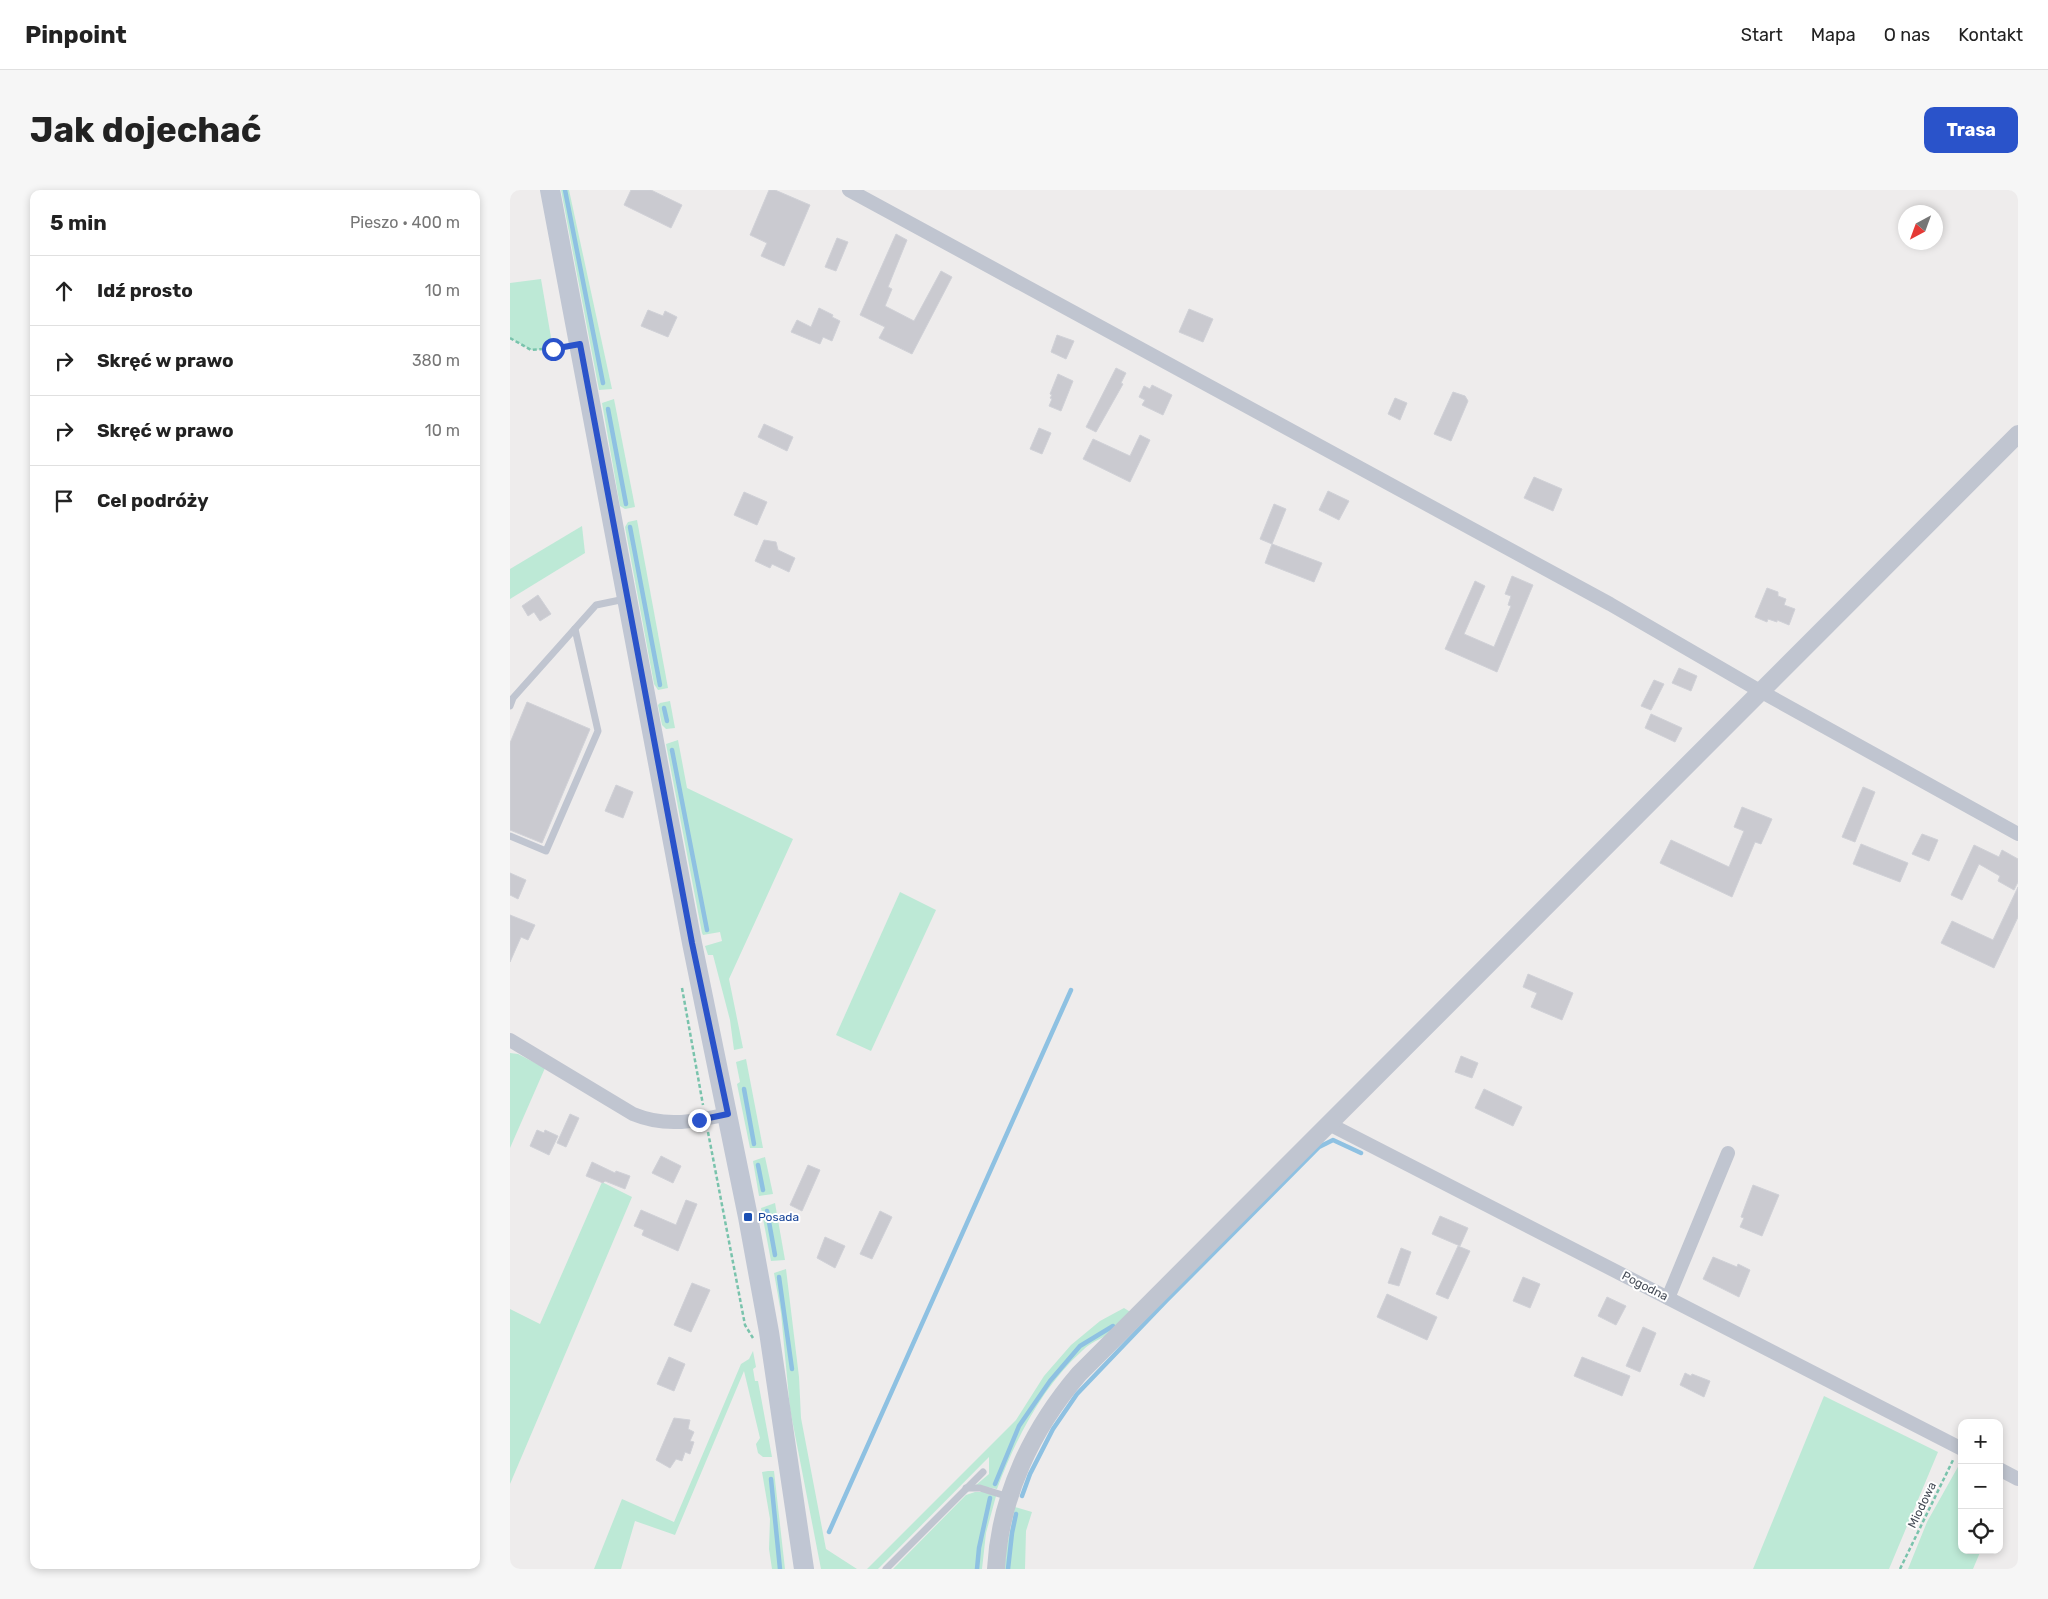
<!DOCTYPE html>
<html lang="pl">
<head>
<meta charset="utf-8">
<style>
	:root { --surface:#fff; --page:#f6f6f6; --text:#222; --muted:#767676; --line:#e0e0e0; --accent:#2a53ca }
	body { margin:0; font-family:Rubik,sans-serif; background:var(--page); color:var(--text) }
	.controls { position:absolute; right:15px; bottom:15px; display:grid; overflow:hidden; border-radius:10px; box-shadow:0 2px 8px #0003 }
	.controls button { width:45px; height:45px; display:grid; place-items:center; padding:0; border:0; border-bottom:1px solid var(--line); background:var(--surface); color:var(--text); font:25px sans-serif }
	.compass { position:absolute; left:1388px; top:15px; width:45px; height:45px; border-radius:50%; background:var(--surface); box-shadow:0 2px 8px #0003; rotate:221deg }
	.stop { position:absolute; width:15px; height:15px; margin:-11px; border:4px solid #2a53ca; border-radius:50%; background:#fff }
	.stop.end { background:#2a53ca; border-color:#fff; box-shadow:0 1px 5px #0008 }
	.list { margin:0; padding:0; list-style:none }
	h2 { display:flex; justify-content:space-between; align-items:center; height:65px; margin:0; padding:0 20px; font-size:21px }
	h2 small { font-size:16px; font-weight:400; color:var(--muted) }
	.list li { display:grid; grid-template-columns:32px 1fr auto; gap:15px; align-items:center; box-sizing:border-box; height:70px; padding:0 20px; border-top:1px solid var(--line) }
	.list b { display:block; font-size:19px; white-space:nowrap }
	.list em { font-size:16px; font-style:normal; color:var(--muted) }
	.icon { flex:none; width:28px; height:28px; fill:none; stroke:currentColor; stroke-width:2; stroke-linecap:round; stroke-linejoin:round }
	.map { position:relative; flex:none; width:1508px; height:1379px; overflow:hidden; border-radius:10px }
	header { display:flex; align-items:center; gap:30px; box-sizing:border-box; height:70px; padding:0 25px; background:var(--surface); border-bottom:1px solid var(--line) }
	header strong { font-size:24px }
	nav { display:flex; gap:28px; margin-inline-start:auto; font-size:18px }
	.intro { display:flex; align-items:center; justify-content:space-between; box-sizing:border-box; height:120px; padding:0 30px }
	h1 { margin:0; font-size:35px }
	.button { padding:12px 22px; border-radius:10px; background:var(--accent); color:#fff; font-size:18px; font-weight:700 }
	main { display:flex; gap:30px; padding:0 30px }
	aside { flex:1; background:var(--surface); border-radius:10px; box-shadow:0 2px 8px #0003 }
	.map>svg:first-child { display:block }
</style>
</head>
<body>
<header>
<strong>Pinpoint</strong>
<nav><a>Start</a><a>Mapa</a><a>O nas</a><a>Kontakt</a></nav>
</header>
<div class="intro"><h1>Jak dojechać</h1><a class="button">Trasa</a></div>
<main>
<aside>
<h2>5 min<small>Pieszo · 400 m</small></h2>
<ul class="list">
<li><svg class="icon" aria-label="ahead" viewBox="0 0 24 24"><path d="M12 20V5M6 11l6-6 6 6"/></svg><div><b>Idź prosto</b></div><em>10 m</em></li>
<li><svg class="icon" aria-label="right" viewBox="0 0 24 24"><path d="M7 20v-9h11M14 6l5 5-5 5"/></svg><div><b>Skręć w prawo</b></div><em>380 m</em></li>
<li><svg class="icon" aria-label="right" viewBox="0 0 24 24"><path d="M7 20v-9h11M14 6l5 5-5 5"/></svg><div><b>Skręć w prawo</b></div><em>10 m</em></li>
<li><svg class="icon" aria-label="arrive" viewBox="0 0 24 24"><path d="M6 21V4h12l-3 4 3 4H6"/></svg><div><b>Cel podróży</b></div></li>
</ul>
</aside>
<div class="map">
<svg width="1508" height="1379" viewBox="0 0 1508 1379">
	<rect width="100%" height="100%" fill="#eeecec"/>
	<g fill="#bde9d6">
		<polygon points="51,0 59,0 102,199 89,200"/>
		<polygon points="31,89 43,159 21,160 0,148 0,93"/>
		<polygon points="104,209 125,317 115,319 110,316 92,213"/>
		<polygon points="127,330 158,498 148,500 144,494 115,337 118,332"/>
		<polygon points="72,336 75,363 0,409 0,379"/>
		<polygon points="160,511 165,538 156,539 152,535 148,515 150,513"/>
		<polygon points="168,550 177,598 283,649 219,789 233,858 224,860 220,830 203,765 198,765 195,756 212,751 210,742 193,745 192,743 156,554"/>
		<polygon points="390,702 426,720 361,861 326,845"/>
		<polygon points="0,863 8,864 35,878 0,958"/>
		<polygon points="236,869 253,958 240,958 227,894 230,892 226,872"/>
		<polygon points="255,967 263,1004 249,1006 243,971"/>
		<polygon points="92,992 122,1007 0,1294 0,1119 30,1134"/>
		<polygon points="265,1013 275,1070 261,1071 251,1018"/>
		<polygon points="276,1079 289,1187 291,1228 316,1359 347,1379 311,1379 280,1219 271,1123 264,1083"/>
		<path d="M614 1118 622 1123C614 1130 607 1138 599 1144 590 1149 580 1153 573 1160 532 1197 506 1248 487 1299L466 1295 479 1284V1267L368 1379H357L506 1230 534 1186 561 1155 590 1131Z"/>
		<polygon points="243,1161 246,1177 243,1179 245,1191 248,1191 262,1267 253,1267 248,1263 246,1254 250,1248 234,1181 165,1345 125,1331 111,1379 84,1379 112,1309 164,1332 231,1174 239,1169"/>
		<polygon points="1314,1206 1428,1262 1379,1379 1243,1379"/>
		<polygon points="1449,1275 1452,1276 1452,1360 1471,1360 1463,1379 1398,1379 1417,1332"/>
		<polygon points="258,1281 264,1281 275,1379 262,1379 259,1359 260,1329 252,1282"/>
		<polygon points="465,1302 474,1302 486,1306 476,1343 472,1379 383,1379 456,1305"/>
		<polygon points="505,1317 522,1322 516,1341 515,1379 492,1379"/>
	</g>
	<g fill="none" stroke-linecap="round" stroke-linejoin="round">
		<g stroke="#8ec1e2" stroke-width="4.5">
			<polyline points="55,0 93,193"/>
			<polyline points="98,219 116,314"/>
			<polyline points="120,337 150,495"/>
			<polyline points="154,518 157,531"/>
			<polyline points="162,560 197,740"/>
			<polyline points="234,899 244,954"/>
			<polyline points="248,975 253,1000"/>
			<polyline points="257,1021 265,1065"/>
			<polyline points="269,1087 282,1179"/>
			<polyline points="261,1289 270,1379"/>
			<polyline points="485,1294 509,1236 540,1191 570,1156 603,1136"/>
			<polyline points="512,1306 520,1284 543,1239 567,1204 656,1111 809,957 823,950 851,963"/>
			<polyline points="319,1342 561,800"/>
			<polyline points="467,1379 469,1358 480,1308"/>
			<polyline points="498,1379 502,1343 506,1324"/>
		</g>
	</g>
	<g fill="#cacad0" stroke="#d0d1d7">
		<polygon points="121,0 141,0 172,15 161,38 114,15"/>
		<polygon points="259,0 265,0 300,15 274,76 251,66 257,53 240,45"/>
		<polygon points="386,44 397,50 378,97 382,99 375,116 404,131 431,81 442,87 402,164 369,148 375,137 350,125"/>
		<polygon points="327,48 338,52 326,81 315,77"/>
		<polygon points="309,118 323,125 322,127 330,131 322,151 313,147 310,154 281,142 287,130 301,137"/>
		<polygon points="679,119 703,129 693,152 669,142"/>
		<polygon points="138,120 153,126 155,121 167,127 158,147 131,136"/>
		<polygon points="547,145 564,151 556,169 541,162"/>
		<polygon points="606,178 616,183 611,193 613,194 586,242 576,237"/>
		<polygon points="548,184 563,191 551,221 539,216 542,209 540,208 542,205 540,204"/>
		<polygon points="642,195 662,205 653,225 632,215 635,210 629,207 634,196 640,199"/>
		<polygon points="943,202 955,206 958,211 941,251 924,244"/>
		<polygon points="885,208 897,213 890,230 878,224"/>
		<polygon points="254,234 283,247 277,261 248,247"/>
		<polygon points="529,238 541,243 532,264 520,259"/>
		<polygon points="630,245 640,250 620,292 573,269 583,249 620,266"/>
		<polygon points="1024,287 1052,299 1043,321 1014,308"/>
		<polygon points="818,301 839,311 829,330 809,320"/>
		<polygon points="234,302 257,312 247,335 224,325"/>
		<polygon points="764,314 776,319 762,354 750,349"/>
		<polygon points="254,350 266,352 268,360 285,368 279,382 262,374 260,378 245,371"/>
		<polygon points="762,354 812,373 804,392 755,373"/>
		<polygon points="1002,386 1023,395 987,482 935,459 965,391 975,396 954,444 984,457 1001,416 998,415 1001,406 995,404"/>
		<polygon points="1257,398 1268,402 1268,406 1276,409 1274,415 1285,419 1279,435 1267,430 1267,432 1258,429 1257,432 1245,427"/>
		<polygon points="28,405 41,424 30,431 24,422 18,426 12,416"/>
		<polygon points="1169,478 1187,486 1181,501 1162,493"/>
		<polygon points="1144,490 1154,494 1141,520 1131,516"/>
		<polygon points="17,512 80,539 32,653 0,640 0,553"/>
		<polygon points="1141,524 1172,538 1165,552 1135,538"/>
		<polygon points="106,595 123,602 113,628 95,621"/>
		<polygon points="1353,597 1365,602 1345,652 1332,647"/>
		<polygon points="1232,617 1262,629 1251,654 1245,652 1222,707 1150,673 1161,650 1219,677 1234,641 1224,637"/>
		<polygon points="1412,644 1428,650 1419,671 1402,664"/>
		<polygon points="1351,654 1398,673 1390,692 1343,674"/>
		<polygon points="1464,655 1489,667 1492,660 1508,669 1508,692 1504,700 1488,691 1490,686 1469,674 1452,710 1441,705"/>
		<polygon points="0,683 16,690 8,709 0,705"/>
		<polygon points="1508,697 1508,727 1484,778 1431,753 1442,731 1483,750"/>
		<polygon points="0,725 25,735 18,750 11,747 0,772"/>
		<polygon points="1018,784 1063,803 1052,830 1021,817 1027,803 1013,797"/>
		<polygon points="951,866 968,873 962,888 945,882"/>
		<polygon points="974,899 1012,917 1003,936 965,918"/>
		<polygon points="60,924 69,928 56,957 47,953"/>
		<polygon points="27,940 34,943 35,940 48,946 39,965 20,956"/>
		<polygon points="151,966 171,976 163,993 142,983"/>
		<polygon points="82,972 105,983 106,981 120,986 115,999 95,991 93,993 76,986"/>
		<polygon points="298,975 310,980 292,1021 280,1015"/>
		<polygon points="1243,995 1269,1005 1252,1046 1230,1037 1234,1028 1231,1027"/>
		<polygon points="176,1010 187,1014 168,1061 132,1045 134,1040 124,1036 131,1020 166,1035"/>
		<polygon points="370,1021 382,1027 362,1069 350,1064"/>
		<polygon points="930,1026 958,1038 950,1056 922,1044"/>
		<polygon points="315,1047 335,1056 325,1078 307,1068"/>
		<polygon points="948,1056 960,1061 938,1109 926,1104"/>
		<polygon points="891,1058 901,1062 889,1096 878,1093"/>
		<polygon points="1203,1067 1227,1077 1228,1074 1240,1080 1229,1107 1193,1089"/>
		<polygon points="1013,1087 1030,1094 1020,1118 1003,1111"/>
		<polygon points="182,1093 200,1100 181,1142 164,1135"/>
		<polygon points="877,1104 927,1127 917,1150 867,1127"/>
		<polygon points="1097,1107 1116,1116 1106,1135 1088,1126"/>
		<polygon points="1133,1137 1146,1143 1130,1182 1116,1176"/>
		<polygon points="159,1167 175,1174 164,1201 147,1194"/>
		<polygon points="1072,1167 1120,1186 1112,1206 1064,1186"/>
		<polygon points="1175,1183 1181,1186 1182,1184 1200,1191 1194,1207 1170,1195"/>
		<polygon points="164,1228 180,1230 178,1239 184,1242 180,1251 184,1252 180,1264 175,1262 172,1271 166,1269 160,1278 146,1270"/>
	</g>
	<g fill="none" stroke-linecap="round" stroke-linejoin="round">
		<g stroke="#79c3ac" stroke-width="2.5" stroke-dasharray="4 2.5" stroke-linecap="butt">
			<polyline points="0,148 21,160 54,157"/>
			<polyline points="172,798 193,915"/>
			<polyline points="198,942 235,1135 243,1148"/>
			<polyline points="1390,1379 1444,1268"/>
		</g>
		<g stroke="#c0c5d0" stroke-width="7">
			<polyline points="0,516 3,508 86,415 115,409"/>
			<polyline points="0,646 36,661 88,541 65,439"/>
			<polyline points="456,1298 470,1298 499,1307"/>
			<polyline points="376,1379 473,1282"/>
		</g>
		<g stroke="#c0c5d0" stroke-width="14">
			<polyline points="339,0 1100,414 1250,501 1508,644"/>
			<path d="M0 850 123 924C157 938 184 931 218 924"/>
			<polyline points="819,934 1452,1259"/>
			<polyline points="1158,1108 1218,963"/>
			<polyline points="1489,1279 1508,1289"/>
		</g>
		<path stroke="#c0c5d0" stroke-width="18" d="M486 1379C490 1306 522 1239 569 1184L1508 244"/>
		<polyline stroke="#c0c6d3" stroke-width="20" points="40,0 182,753 238,1027 259,1142 294,1379"/>
	</g>
	<g fill="none" stroke-linecap="round" stroke-linejoin="round">
		<polyline stroke="#2a53ca" stroke-width="6" points="43,159 70,154 182,753 218,924 189,930"/>
	</g>
	<rect fill="#1a4fb4" stroke="#fff" stroke-width="2" x="233" y="1022" width="10" height="10" rx="2.5"/>
	<g text-anchor="middle" stroke-width="4" stroke-linejoin="round" paint-order="stroke">
		<g font-size="12" fill="#164399" stroke="#fff" text-anchor="start">
			<text x="248" y="1031">Posada</text>
		</g>
		<g font-size="12" fill="#464c57" stroke="#fff">
			<text transform="translate(1135 1096) rotate(27)" y="4">Pogodna</text>
			<text transform="translate(1412 1315) rotate(-64)" y="4">Miodowa</text>
		</g>
	</g>
</svg>
<div class="controls">
<button>+</button>
<button>−</button>
<button><svg class="icon" aria-label="locate" viewBox="0 0 24 24"><circle cx="12" cy="12" r="6"/><path d="M12 2v4M12 18v4M2 12h4M18 12h4"/></svg></button>
</div>
<svg class="compass" viewBox="-18 -18 36 36"><path d="M0-13l5 13h-10z" fill="#e53935"/><path d="M0 13l5-13h-10z" fill="#767676"/></svg>
<div class="stop" style="left:43px;top:159px"></div>
<div class="stop end" style="left:189px;top:930px"></div>
</div>
</main>
</body>
</html>
